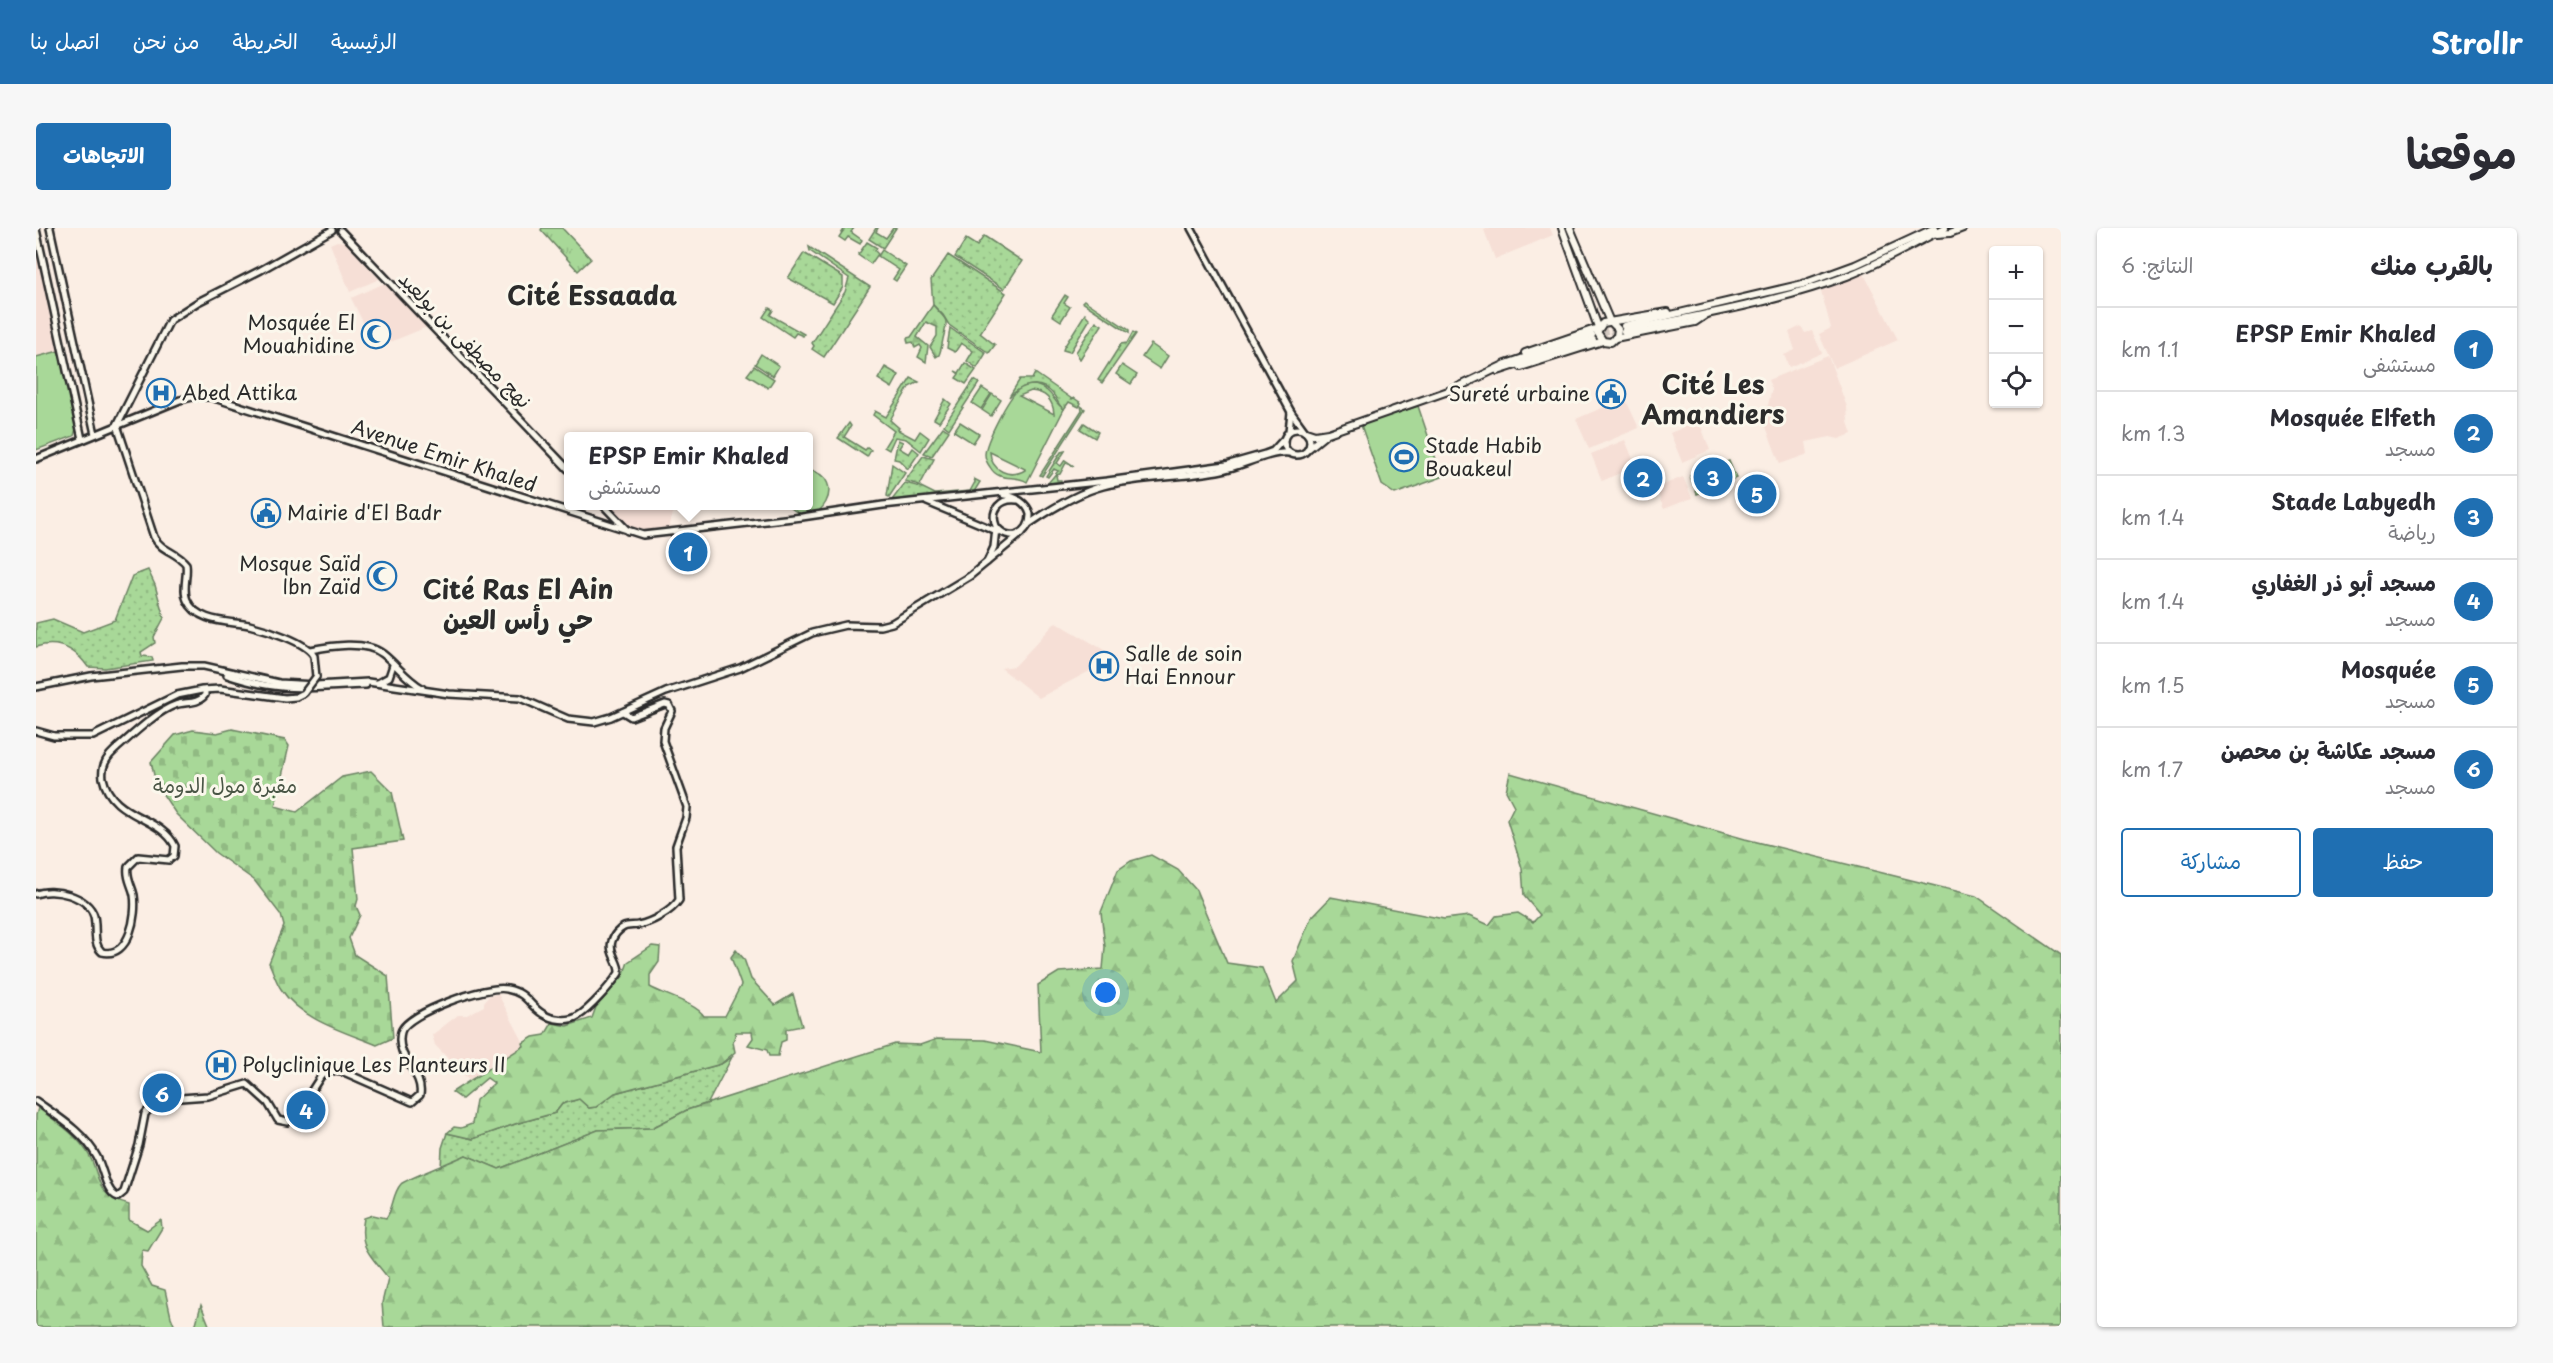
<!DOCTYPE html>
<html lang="ar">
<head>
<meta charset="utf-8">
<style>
	:root { --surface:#fff; --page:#f7f7f7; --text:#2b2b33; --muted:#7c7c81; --line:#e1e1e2; --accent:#1f6fb2 }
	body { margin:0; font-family:"Playpen Sans","Playpen Sans Arabic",sans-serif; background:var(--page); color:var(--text); direction:rtl }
	.controls { position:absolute; right:18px; top:18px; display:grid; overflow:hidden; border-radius:6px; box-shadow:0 2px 4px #0004 }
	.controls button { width:54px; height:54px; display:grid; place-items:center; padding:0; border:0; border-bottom:2px solid var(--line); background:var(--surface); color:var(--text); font:30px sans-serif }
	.you { position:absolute; left:1070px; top:765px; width:21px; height:21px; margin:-15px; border:4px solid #fff; border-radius:50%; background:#1a73e8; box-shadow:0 0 0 9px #1a73e833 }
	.badge { display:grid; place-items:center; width:39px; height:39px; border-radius:50%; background:var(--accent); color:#fff; font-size:20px; font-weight:700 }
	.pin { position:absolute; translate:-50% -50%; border:3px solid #fff; box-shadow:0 2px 6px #0006 }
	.popup { position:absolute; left:528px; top:204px; width:249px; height:78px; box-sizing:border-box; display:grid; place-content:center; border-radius:6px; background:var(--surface); filter:drop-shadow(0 2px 4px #0005); font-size:20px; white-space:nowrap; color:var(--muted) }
	.popup b { font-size:22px; color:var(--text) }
	.popup::after { content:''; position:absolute; left:50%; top:100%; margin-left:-12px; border:12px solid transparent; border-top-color:var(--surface) }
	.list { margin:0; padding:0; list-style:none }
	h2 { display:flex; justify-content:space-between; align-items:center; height:78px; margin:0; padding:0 24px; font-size:26px }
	h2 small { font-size:20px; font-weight:400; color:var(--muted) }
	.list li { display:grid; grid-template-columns:39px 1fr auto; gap:18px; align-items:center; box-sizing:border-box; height:84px; padding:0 24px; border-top:2px solid var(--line) }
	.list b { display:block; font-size:22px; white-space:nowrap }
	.list p { margin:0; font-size:20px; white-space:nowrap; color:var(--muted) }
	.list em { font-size:20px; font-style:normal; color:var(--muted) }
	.actions { display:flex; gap:12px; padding:18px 24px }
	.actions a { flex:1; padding:14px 0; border:2px solid var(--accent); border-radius:6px; text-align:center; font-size:21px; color:var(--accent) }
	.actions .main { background:var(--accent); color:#fff }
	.icon { flex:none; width:33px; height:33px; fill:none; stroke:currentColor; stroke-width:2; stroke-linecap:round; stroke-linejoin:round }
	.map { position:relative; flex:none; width:2025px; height:1099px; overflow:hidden; direction:ltr; border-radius:6px }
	header { display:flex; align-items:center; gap:36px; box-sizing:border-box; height:84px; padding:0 30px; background:var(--accent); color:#fff }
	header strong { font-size:28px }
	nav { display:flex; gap:33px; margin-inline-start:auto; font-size:21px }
	.intro { display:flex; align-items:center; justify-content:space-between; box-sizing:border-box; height:144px; padding:0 36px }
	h1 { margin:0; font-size:42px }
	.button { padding:15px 27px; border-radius:6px; background:var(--accent); color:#fff; font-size:21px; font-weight:700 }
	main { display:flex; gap:36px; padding:0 36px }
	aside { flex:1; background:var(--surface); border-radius:6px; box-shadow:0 2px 4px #0004 }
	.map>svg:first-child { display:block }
</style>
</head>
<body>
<header>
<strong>Strollr</strong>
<nav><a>الرئيسية</a><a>الخريطة</a><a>من نحن</a><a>اتصل بنا</a></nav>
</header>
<div class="intro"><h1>موقعنا</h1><a class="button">الاتجاهات</a></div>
<main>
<aside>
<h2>بالقرب منك<small>النتائج: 6</small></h2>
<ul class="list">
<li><span class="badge">1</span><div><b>EPSP Emir Khaled</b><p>مستشفى</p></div><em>1.1 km</em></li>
<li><span class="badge">2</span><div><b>Mosquée Elfeth</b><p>مسجد</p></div><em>1.3 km</em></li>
<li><span class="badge">3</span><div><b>Stade Labyedh</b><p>رياضة</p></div><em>1.4 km</em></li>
<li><span class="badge">4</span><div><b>مسجد أبو ذر الغفاري</b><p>مسجد</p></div><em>1.4 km</em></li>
<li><span class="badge">5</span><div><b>Mosquée</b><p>مسجد</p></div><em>1.5 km</em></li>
<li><span class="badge">6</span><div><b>مسجد عكاشة بن محصن</b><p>مسجد</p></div><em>1.7 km</em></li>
</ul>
<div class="actions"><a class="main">حفظ</a><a>مشاركة</a></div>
</aside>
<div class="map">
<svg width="2025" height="1099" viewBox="0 0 2025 1099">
	<defs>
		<pattern id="grass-dots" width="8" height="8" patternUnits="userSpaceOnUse" patternTransform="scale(1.5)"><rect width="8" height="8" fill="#a8d898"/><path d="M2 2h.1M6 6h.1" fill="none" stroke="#91ba83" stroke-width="1.8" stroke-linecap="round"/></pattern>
		<pattern id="forest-firs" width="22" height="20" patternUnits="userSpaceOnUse" patternTransform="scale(1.5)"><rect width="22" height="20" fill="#a8d898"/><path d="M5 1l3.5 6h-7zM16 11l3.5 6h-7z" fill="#91ba83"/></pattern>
		<pattern id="cemetery-stones" width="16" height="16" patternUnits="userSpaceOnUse" patternTransform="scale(1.5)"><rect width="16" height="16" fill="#a8d898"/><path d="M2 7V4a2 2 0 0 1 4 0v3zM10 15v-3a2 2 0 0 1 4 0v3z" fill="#91ba83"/></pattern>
		<pattern id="park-tufts" width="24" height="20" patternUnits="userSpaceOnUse" patternTransform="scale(1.5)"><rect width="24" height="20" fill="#a8d898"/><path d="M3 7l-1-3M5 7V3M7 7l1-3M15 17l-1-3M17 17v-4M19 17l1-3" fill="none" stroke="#91ba83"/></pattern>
	</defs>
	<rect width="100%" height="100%" fill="#fbeee4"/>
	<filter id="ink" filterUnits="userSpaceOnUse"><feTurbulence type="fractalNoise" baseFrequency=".0167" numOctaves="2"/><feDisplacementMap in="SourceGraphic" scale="12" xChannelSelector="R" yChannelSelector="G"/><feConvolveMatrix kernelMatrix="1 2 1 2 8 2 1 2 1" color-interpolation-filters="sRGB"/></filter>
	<g filter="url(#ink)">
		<g fill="#f6dfd6">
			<polygon points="1454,0 1514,0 1517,7 1459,31 1448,2"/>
			<polygon points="301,13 309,14 343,51 314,64 294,16"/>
			<polygon points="0,28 4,33 23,123 0,129"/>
			<polygon points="1828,46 1862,112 1798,140 1783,106 1795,100 1785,63"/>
			<polygon points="349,55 391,99 352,115 341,92 328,96 315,70"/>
			<polygon points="1765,98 1769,105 1776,103 1786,125 1753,139 1748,127 1759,122 1753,104"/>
			<polygon points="1792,128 1811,179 1812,194 1816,206 1803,211 1794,209 1770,214 1772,226 1744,236 1724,183 1731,181 1736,161 1732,152"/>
			<polygon points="131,150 140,171 125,177 123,172 116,175 110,160"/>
			<polygon points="1589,170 1603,200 1553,221 1540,191"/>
			<polygon points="1663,193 1674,222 1646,234 1634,205"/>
			<polygon points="1589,212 1600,238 1566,253 1555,226"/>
			<polygon points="1647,249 1656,270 1628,281 1619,260"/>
			<polygon points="571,278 639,278 633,300 617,303 600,301 596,298 594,299"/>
			<polygon points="658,308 661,339 648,339 643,310"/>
			<polygon points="1020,394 1080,429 1071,433 1073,436 1067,439 1065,437 1003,470 965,440 979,438"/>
			<polygon points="462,766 489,817 434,853 399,817 396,807 422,787 431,787 448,778 448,774 453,768"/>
		</g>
		<g fill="url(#grass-dots)" stroke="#6a8262" stroke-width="1.5">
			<polygon points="809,0 818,0 815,4 826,12 824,16 812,9 809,13 803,9"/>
			<polygon points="840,0 842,0 840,4 850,10 857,0 860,0 847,20 833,11"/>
			<polygon points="948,8 986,33 968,61 919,29 930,11 941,18"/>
			<polygon points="831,14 841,20 839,23 842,26 835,36 822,27"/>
			<polygon points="773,19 834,59 788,129 776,121 778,118 776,115 809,64 813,50 774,23"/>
			<polygon points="846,22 870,38 860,53 857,51 863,42 842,28"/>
			<polygon points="768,25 807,49 807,59 797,75 752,50"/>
			<polygon points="912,27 970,65 944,105 959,117 953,125 913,97 907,87 897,77 895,52"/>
			<polygon points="1029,67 1032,69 1028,75 1034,79 1025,93 1016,87"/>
			<polygon points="1048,72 1093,102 1093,105 1046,74"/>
			<polygon points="733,80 737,82 734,87 768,106 767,108 760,105 757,109 727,89"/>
			<polygon points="1060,93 1066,97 1044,131 1040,124"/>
			<polygon points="914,100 950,125 941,140 931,133 937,123 925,115 919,124 911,120"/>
			<polygon points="1097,104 1100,106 1066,155 1062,152 1085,116 1091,115"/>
			<polygon points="929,135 940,142 930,156 920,150 923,146 919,143 923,145"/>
			<polygon points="849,139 863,147 856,160 842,151"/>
			<path d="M999 145 1036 171 1038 170 1045 175 1043 179 1033 174 1028 181C1022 178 1022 172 1017 166 1003 150 985 158 973 169L984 151H996Z"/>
			<polygon points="875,150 883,154 873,159 854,192 863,200 862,202 879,211 884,203 893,210 885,223 870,211 859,209 853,222 848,219 858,203 837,187 839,183 850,189"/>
			<polygon points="938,152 943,155 913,201 908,197"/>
			<polygon points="909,171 915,176 903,194 898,191"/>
			<polygon points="1045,178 1049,181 1006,248 1004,247 1046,182"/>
			<polygon points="813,195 815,198 808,209 829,222 831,220 835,222 831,229 802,210"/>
			<polygon points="1048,195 1062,204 1059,210 1044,201"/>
			<polygon points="907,199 913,203 896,228 888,225"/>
			<polygon points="862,212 867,214 863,220 873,226 877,220 883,225 872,241 863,232 858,231"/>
			<polygon points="1029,223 1021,235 1025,238 1029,232 1038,238 1030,235 1024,246 1020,247 1021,252 1025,252 1025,254 1012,255 1022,243 1018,241 1012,249 1010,248 1025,224"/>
			<polygon points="887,228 898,231 884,257 869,253"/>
			<polygon points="856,236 869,245 853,269 851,268"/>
			<polygon points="938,251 944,254 939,262 943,265 867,274 856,272 869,255 885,259 899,266 934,263 939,254"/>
			<path d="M112 342 119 357 128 390 118 409 119 415 105 424 106 428 116 429 117 433 69 440 52 439C39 421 22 412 0 419V395L17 391 47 404 79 392 96 348Z"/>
			<polygon points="696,829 672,875 651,882 616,900 562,902 463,941 430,927 405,940 406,920 411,905 437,911 479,896 519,885 526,876 543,871 553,880 560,879 579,865 685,836"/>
		</g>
		<g fill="url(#forest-firs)" stroke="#6a8262" stroke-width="1.5">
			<path d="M897 77C909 92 913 88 908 107 906 114 906 120 903 127L900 129 894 119 901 108V99L890 94 881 109 892 118 890 134 882 129 886 120 884 117 879 120 877 114 872 115 871 110 875 109Z"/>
			<polygon points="1049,86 1054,91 1034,124 1027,122 1028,119"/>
			<path d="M1474 545 1709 611 1940 668 2025 727V1099H348L346 1075 352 1050C335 1027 322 1021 328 990L337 987 350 990C358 980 356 966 365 956 368 952 420 932 430 927L463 941 562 902 616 900 651 882 859 816 884 817 901 811 949 812 1005 824 1002 757 1023 744 1067 741 1069 719 1065 684 1082 642 1095 633 1115 627 1142 642 1160 662 1191 735 1226 740 1240 775 1262 753 1257 733 1275 690 1295 669 1408 691 1433 688 1453 697 1460 688 1482 685 1497 694 1504 687 1488 668 1486 640 1471 592 1478 578 1470 563Z"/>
			<path d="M616 718 624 719 623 734 614 747V759C628 767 659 775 668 788H689L705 757 695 729 700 722 708 731 715 751 739 777 757 766 766 798 750 801V812L745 814 742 828H733L731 822 712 817 717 810 716 804H700L697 814 699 824 685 836 579 865 560 879 553 880 543 871 526 876 519 885 479 896 437 911 411 905 418 899 425 900 436 896 440 872 458 855 451 850 426 871 416 864 488 818 487 815 497 809 509 807 516 795 531 798 556 790 560 779 587 748 592 734Z"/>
			<path d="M2 880C17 891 34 902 46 917 68 942 53 967 93 977V992L111 1002 125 992 126 1000 112 1023 106 1022 105 1038 116 1058 129 1062 135 1089 139 1099H0V887Z"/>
			<polygon points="165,1077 173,1097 173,1099 159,1099"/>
		</g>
		<path fill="url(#cemetery-stones)" stroke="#6a8262" stroke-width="1.5" d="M196 501 249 512 253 518 239 578 261 584 306 549 335 543 356 564 367 613 317 620 322 671 320 678 324 687 313 710 319 727 352 748 357 810 341 817C309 804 265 792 245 761 240 754 237 743 233 735L248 698 245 687 218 652 180 625 140 586 120 556 115 534 139 507 157 502 181 505Z"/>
		<g fill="url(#park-tufts)" stroke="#6a8262" stroke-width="1.5">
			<polygon points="506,0 526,0 555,31 542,43 505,2"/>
			<polygon points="1086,137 1101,147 1095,156 1080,146"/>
		</g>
		<g fill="#a8d898" stroke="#6a8262" stroke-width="1.5" fill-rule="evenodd">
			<polygon points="1115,116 1132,128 1124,141 1106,129"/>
			<polygon points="23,123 40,201 38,208 0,222 0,129"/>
			<polygon points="725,126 743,138 737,148 719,136"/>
			<polygon points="718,138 738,151 732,160 711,147"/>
			<path d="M999 157C1018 162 1016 174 1028 181L991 254C979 246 963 255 954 239 951 235 949 230 949 226 950 213 972 170 982 162 987 158 993 157 999 157ZM995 163C1009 164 1017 172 1018 186L983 168ZM954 224 989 241V242C974 251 955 243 954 224Z"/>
			<polygon points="946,160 955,166 945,181 936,175"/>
			<polygon points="956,166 965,172 955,188 946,182"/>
			<polygon points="1382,178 1406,249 1359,266 1346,257 1325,197"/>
			<polygon points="924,194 943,206 937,215 918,203"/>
			<polygon points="1693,233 1700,250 1661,266 1654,248"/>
			<path d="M772 242C815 249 783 309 753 278H772Z"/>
		</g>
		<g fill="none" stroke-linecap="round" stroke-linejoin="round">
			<g stroke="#d1c7bf" stroke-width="6" stroke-dasharray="6 3" stroke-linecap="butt">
				<polyline points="1557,107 1585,99"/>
				<polyline points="1557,112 1586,104"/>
			</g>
			<g stroke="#2b2b2b" stroke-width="10">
				<g id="major">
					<polyline points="14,0 59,206"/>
					<polyline points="1155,0 1255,184 1268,202"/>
					<polyline points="0,1 46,211"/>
					<polyline points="305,3 532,241"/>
					<circle cx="1261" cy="214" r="13"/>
					<polyline points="1253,203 1255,184"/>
					<polyline points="0,231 144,172 157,169 175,169 607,307 766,289 847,277 1071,253 1190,237 1229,226 1237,223 1247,212"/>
					<path d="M968 267C979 268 991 275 994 286 995 307 972 315 960 298 954 282 964 270 981 272"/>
					<polyline points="891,274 963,304"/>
					<polyline points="568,278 592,303"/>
					<path d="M993 296C1015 281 1041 265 1067 258 1106 248 1147 250 1186 242 1206 238 1234 223 1253 225"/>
					<polyline points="951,334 958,319 960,300"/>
					<path d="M274 422C295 418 329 412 347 426 361 437 370 451 386 460"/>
					<path d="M191 447C247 466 274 459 330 457"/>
					<path d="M280 449 278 428C271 414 229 401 213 397 193 393 161 395 151 372 146 361 152 348 150 336 141 324 125 323 118 309L81 197 134 92 162 74 225 42 296 2"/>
					<polyline points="342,455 353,449 357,437"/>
					<polyline points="0,459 55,448 146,438 168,438 243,455 280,457 332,454 413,466 484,470 532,491 558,494 575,489 630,464 704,440 776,405 810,397 844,398 856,395 934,348 986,305"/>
					<polyline points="0,503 18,508 57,508 141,467 166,462 184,461 249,470 260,469 268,465"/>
					<path d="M0 666C17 659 52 668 58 688 61 701 56 715 66 724 94 731 101 686 98 667 96 657 90 650 92 639L102 629 133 632 138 628 139 618C125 588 75 590 67 550 65 538 71 529 79 522 94 509 121 483 139 477 149 473 161 477 169 467V462"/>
					<path d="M0 873C22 889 48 904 61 929 67 940 70 965 82 969L88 964 103 917 109 886 116 878 131 871 172 868 211 856 232 875 242 892 252 894 260 887 285 848C293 842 301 842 310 845L376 874 384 867C388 844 358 830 365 804 370 785 453 756 471 761 492 765 492 777 507 786 516 792 533 794 542 788 554 781 575 757 583 745 584 734 572 725 576 713 577 708 583 701 588 699 592 697 598 698 602 697 616 694 635 684 643 672L640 618 650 590 651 579 627 513 628 500 636 483 633 477 629 476 595 489 587 484"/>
				</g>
			</g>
			<g stroke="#2b2b2b" stroke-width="10">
				<g id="highway">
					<polyline points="1526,0 1562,99"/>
					<polyline points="1534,0 1574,94"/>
					<polyline points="1901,6 1914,5 1927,0"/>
					<polyline points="1575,94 1582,101 1581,108 1575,114 1567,113 1561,104 1567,95 1632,84"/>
					<polyline points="1588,98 1767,56 1819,37 1899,0"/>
					<path d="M1588 103C1663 87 1739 75 1811 48 1845 35 1877 16 1909 0"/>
					<polyline points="1579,110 1659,94 1671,86"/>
					<polyline points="1489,125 1562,100"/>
					<polyline points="1485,139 1567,113"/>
					<polyline points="1462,143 1557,112"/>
					<polyline points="1270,204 1279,207 1292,205 1418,161 1470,136 1556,107"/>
					<polyline points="1273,220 1289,207"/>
				</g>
			</g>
			<use href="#major" stroke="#fbf7ec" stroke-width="5"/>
			<use href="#highway" stroke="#fbf7ec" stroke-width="6"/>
			<g stroke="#2b2b2b" stroke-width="10" stroke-linecap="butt">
				<polyline id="major-bridge" points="268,465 280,449"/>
			</g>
			<use href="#major-bridge" stroke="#fbf7ec" stroke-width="5"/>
		</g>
	</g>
	<defs>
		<g id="mosque-ring" transform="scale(1.5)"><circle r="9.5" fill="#fbf7ec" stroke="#1f6fb2" stroke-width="1.5"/><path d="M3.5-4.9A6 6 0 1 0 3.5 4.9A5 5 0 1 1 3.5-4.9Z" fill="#1f6fb2"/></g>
		<g id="hospital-ring" transform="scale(1.5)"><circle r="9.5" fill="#fbf7ec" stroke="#1f6fb2" stroke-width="1.5"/><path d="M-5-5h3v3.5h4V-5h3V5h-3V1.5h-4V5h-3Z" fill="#1f6fb2"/></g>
		<g id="civic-ring" transform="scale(1.5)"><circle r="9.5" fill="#fbf7ec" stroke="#1f6fb2" stroke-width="1.5"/><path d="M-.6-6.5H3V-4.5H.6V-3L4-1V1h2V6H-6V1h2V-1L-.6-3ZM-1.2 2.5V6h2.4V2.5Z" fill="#1f6fb2"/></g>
		<g id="stadium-ring" transform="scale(1.5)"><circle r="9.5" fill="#fbf7ec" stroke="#1f6fb2" stroke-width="1.5"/><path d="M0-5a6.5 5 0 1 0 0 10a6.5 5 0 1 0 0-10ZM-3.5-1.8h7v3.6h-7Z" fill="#1f6fb2"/></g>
	</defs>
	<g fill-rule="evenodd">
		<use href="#mosque-ring" x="340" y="106"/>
		<use href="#hospital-ring" x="125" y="165"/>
		<use href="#civic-ring" x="1575" y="166"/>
		<use href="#stadium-ring" x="1368" y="229"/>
		<use href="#civic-ring" x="230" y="285"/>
		<use href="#mosque-ring" x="346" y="348"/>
		<use href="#hospital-ring" x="1068" y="438"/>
		<use href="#hospital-ring" x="185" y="837"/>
	</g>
	<g text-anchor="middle" stroke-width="6" stroke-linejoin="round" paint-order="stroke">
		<g font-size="20" fill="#2b2b2b" stroke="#fbf7ec" text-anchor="start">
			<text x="319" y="102" text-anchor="end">Mosquée El<tspan x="319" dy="23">Mouahidine</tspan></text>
			<text x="146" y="172">Abed Attika</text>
			<text x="1554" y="173" text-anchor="end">Sureté urbaine</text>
			<text x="1389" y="225">Stade Habib<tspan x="1389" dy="23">Bouakeul</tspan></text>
			<text x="251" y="292">Mairie d'El Badr</text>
			<text x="325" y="343" text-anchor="end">Mosque Saïd<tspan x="325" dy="23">Ibn Zaïd</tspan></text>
			<text x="1089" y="433">Salle de soin<tspan x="1089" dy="23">Hai Ennour</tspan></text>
			<text x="206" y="844">Polyclinique Les Planteurs II</text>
		</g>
		<g font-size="20" fill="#2b2b2b" stroke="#fbf7ec">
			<text transform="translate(429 112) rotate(46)" y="7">نهج مصطفى بن بولعيد</text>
			<text transform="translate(408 228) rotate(18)" y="7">Avenue Emir Khaled</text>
		</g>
		<g font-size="20" fill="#4a5646" stroke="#fbf7ec">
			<text x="189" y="565">مقبرة مول الدومة</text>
		</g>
		<g font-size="26" font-weight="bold" fill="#2b2b2b" stroke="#fbf7ec">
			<text x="556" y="77">Cité Essaada</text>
			<text x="1677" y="166">Cité Les<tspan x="1677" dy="30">Amandiers</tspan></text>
			<text x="482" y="371">Cité Ras El Ain<tspan x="482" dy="30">حي رأس العين</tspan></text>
		</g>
	</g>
</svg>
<div class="controls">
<button>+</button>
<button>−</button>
<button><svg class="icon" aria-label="locate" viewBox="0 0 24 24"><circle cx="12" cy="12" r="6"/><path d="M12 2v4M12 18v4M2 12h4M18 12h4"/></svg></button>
</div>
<div class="you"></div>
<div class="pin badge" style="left:652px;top:324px">1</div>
<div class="popup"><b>EPSP Emir Khaled</b>مستشفى</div>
<div class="pin badge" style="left:1607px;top:250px">2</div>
<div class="pin badge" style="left:1677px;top:249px">3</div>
<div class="pin badge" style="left:270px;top:882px">4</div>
<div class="pin badge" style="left:1721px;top:266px">5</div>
<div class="pin badge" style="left:126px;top:865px">6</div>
</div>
</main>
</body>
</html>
